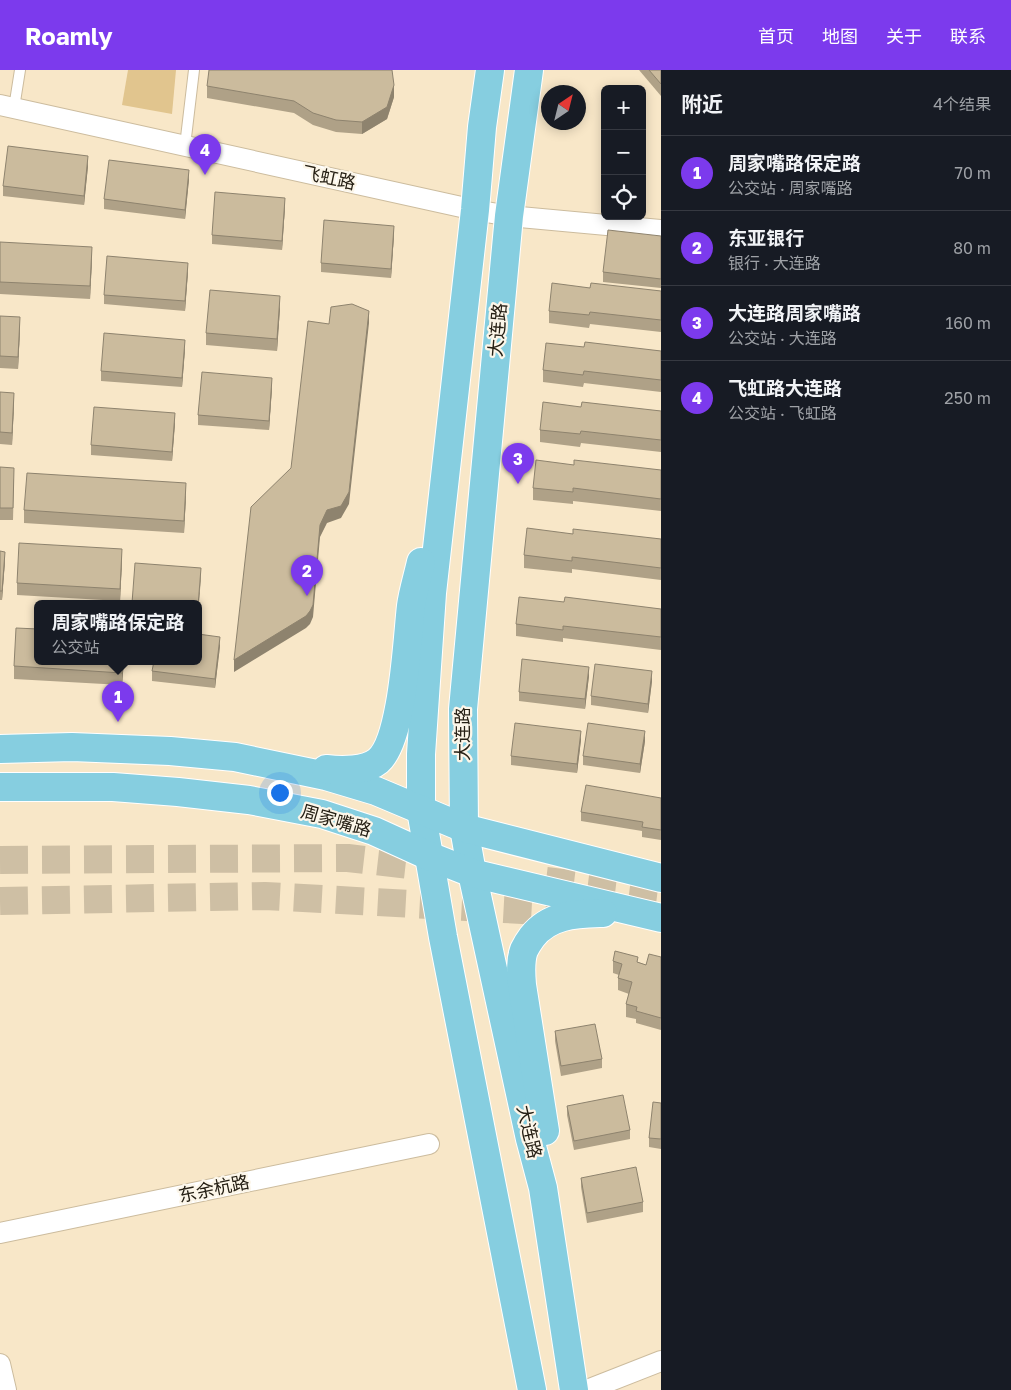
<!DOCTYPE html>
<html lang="zh">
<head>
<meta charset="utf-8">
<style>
	:root { --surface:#171b24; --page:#242831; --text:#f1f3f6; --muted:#9ea1a6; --line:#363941; --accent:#7c3aed }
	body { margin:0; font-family:"Golos Text","Noto Sans SC",sans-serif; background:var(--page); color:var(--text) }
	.controls { position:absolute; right:15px; top:15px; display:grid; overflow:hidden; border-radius:8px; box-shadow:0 2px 12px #0003 }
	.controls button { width:45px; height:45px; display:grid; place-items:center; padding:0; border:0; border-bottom:1px solid var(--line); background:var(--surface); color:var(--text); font:25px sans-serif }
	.compass { position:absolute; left:541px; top:15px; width:45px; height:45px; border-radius:50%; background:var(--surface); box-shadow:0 2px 12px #0003; rotate:35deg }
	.you { position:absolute; left:279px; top:722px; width:18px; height:18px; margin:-12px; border:4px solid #fff; border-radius:50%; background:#1a73e8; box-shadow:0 0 0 8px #1a73e833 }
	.badge { display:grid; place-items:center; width:32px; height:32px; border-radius:50%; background:var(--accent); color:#fff; font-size:16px; font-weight:700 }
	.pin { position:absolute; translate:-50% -41px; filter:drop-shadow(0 1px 2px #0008) }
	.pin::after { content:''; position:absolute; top:26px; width:18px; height:15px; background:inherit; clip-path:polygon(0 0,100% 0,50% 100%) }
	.popup { position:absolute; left:34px; top:530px; width:168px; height:65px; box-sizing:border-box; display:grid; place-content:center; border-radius:8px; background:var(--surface); filter:drop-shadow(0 1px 4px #0005); font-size:16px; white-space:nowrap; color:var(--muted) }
	.popup b { font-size:19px; color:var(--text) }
	.popup::after { content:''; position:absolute; left:50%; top:100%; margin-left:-10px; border:10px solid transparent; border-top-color:var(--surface) }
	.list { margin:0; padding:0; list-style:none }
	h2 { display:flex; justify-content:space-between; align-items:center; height:65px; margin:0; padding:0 20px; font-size:21px }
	h2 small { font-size:16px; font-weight:400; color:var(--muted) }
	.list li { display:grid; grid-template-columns:32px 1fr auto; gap:15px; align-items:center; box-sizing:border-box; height:75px; padding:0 20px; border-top:1px solid var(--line) }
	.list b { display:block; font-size:19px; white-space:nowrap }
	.list p { margin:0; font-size:16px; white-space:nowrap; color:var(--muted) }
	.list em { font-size:16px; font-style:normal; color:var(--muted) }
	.icon { flex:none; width:28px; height:28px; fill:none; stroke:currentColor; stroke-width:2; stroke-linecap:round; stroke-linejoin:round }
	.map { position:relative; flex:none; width:661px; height:1320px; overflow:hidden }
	header { display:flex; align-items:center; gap:30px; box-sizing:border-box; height:70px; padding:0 25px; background:var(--accent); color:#fff }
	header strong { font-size:24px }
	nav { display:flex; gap:28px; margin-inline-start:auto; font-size:18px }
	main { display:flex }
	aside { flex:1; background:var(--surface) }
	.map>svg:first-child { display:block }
</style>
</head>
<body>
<header>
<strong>Roamly</strong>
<nav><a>首页</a><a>地图</a><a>关于</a><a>联系</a></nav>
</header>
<main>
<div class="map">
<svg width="661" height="1320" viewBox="0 0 661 1320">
	<rect width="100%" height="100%" fill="#f8e7c8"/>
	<polygon fill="#e1c58e" points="128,0 176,0 172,44 122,35"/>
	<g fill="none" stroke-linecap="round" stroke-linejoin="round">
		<g stroke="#cebfa4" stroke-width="28" stroke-dasharray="28 14" stroke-linecap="butt">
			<polyline points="0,790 348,788 453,800"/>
			<polyline points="546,811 661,825"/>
			<polyline points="0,831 265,826 578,843"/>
		</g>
		<g stroke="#ccbc9e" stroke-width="12">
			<g id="service">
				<polyline points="14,38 20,0"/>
				<polyline points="185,76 194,0"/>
			</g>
		</g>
		<g stroke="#ccbc9e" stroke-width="22">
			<g id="minor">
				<polyline points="0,35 475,140 509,146 661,160"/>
				<polyline points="0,1163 429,1074"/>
				<polyline points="0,1294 6,1320"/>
				<polyline points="587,1320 661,1291"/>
			</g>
		</g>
		<g stroke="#fff" stroke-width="30">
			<g id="primary">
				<polyline points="490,0 482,57 475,140 432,523 421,684 421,740 443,867 532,1320"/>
				<polyline points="529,0 509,146 463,639 464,758 472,803 530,1069 543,1118 574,1320"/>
				<polyline points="0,679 72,677 170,681 235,687 326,706 376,721 464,758 661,808"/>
				<path d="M326 699C342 701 366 701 378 691 403 670 407 570 411 536 413 521 418 506 421 492"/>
				<polyline points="0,717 113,717 178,722 249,730 322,744 374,761 429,786 472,803 661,848"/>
				<path d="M545 1061 522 915C521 904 520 891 524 880 526 876 529 871 532 867 550 844 576 844 603 843"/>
			</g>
		</g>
		<use href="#service" stroke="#fff" stroke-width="10"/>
		<use href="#minor" stroke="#fff" stroke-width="20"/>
		<use href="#primary" stroke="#86cee0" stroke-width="28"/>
	</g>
	<g fill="#afa187">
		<polygon points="639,0 661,0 661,26"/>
		<polygon points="207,16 394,27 387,49 362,64 336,62 313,55 294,43 207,28"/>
		<polygon points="88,96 84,135 3,126 3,116"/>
		<polygon points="189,109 185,149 104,139 104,129"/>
		<polygon points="285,137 282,180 212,174 212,165"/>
		<polygon points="394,165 391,208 321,202 321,193"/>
		<polygon points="661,166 661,218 603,212 603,202"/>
		<polygon points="0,172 92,189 90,229 0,224"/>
		<polygon points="188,202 185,241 104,234 104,225"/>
		<polygon points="590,218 661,221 661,262 590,254 589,258 549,253 549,241"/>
		<polygon points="280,238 277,281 206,275 206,263"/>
		<polygon points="0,246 20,260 18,299 0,298"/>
		<polygon points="584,277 661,281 661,322 584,313 583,317 543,312 543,300"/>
		<polygon points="185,279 182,317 101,311 101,301"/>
		<polygon points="272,318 269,360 198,355 198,345"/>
		<polygon points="0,322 14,335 12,375 0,374"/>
		<polygon points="581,337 661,341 661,382 581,373 580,377 540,372 540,360"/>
		<polygon points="175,353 172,391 91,385 91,375"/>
		<polygon points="574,395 661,400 661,441 573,431 573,434 533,430 533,418"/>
		<polygon points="0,397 14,410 13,450 0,450"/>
		<polygon points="186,426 184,463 24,453 24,440"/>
		<polygon points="573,464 661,469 661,510 572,499 572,503 524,498 524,485"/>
		<polygon points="0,481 5,491 2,530 0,530"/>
		<polygon points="122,491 120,531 17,525 17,513"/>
		<polygon points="564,532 661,539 661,580 563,568 563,572 516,566 516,554"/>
		<polygon points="220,576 215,618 152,611 152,601"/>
		<polygon points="38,591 124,591 122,615 14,609 14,596"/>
		<polygon points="589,606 585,639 519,631 519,622"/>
		<polygon points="652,611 648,643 591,635 591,626"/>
		<polygon points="581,670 577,703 511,695 511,686"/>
		<polygon points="645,671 640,703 583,695 583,686"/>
		<polygon points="661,728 661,770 642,767 642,761 581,751 581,742"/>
		<polygon points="661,887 661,960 636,953 636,949 626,947 626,934 629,924 618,920 618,908 619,905 613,903 613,891 638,892 646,895"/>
		<polygon points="555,961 602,989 602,998 561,1006 555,971"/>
		<polygon points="661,1033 661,1079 649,1077 649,1068"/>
		<polygon points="567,1036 630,1060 630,1069 574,1080 567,1045"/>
		<polygon points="581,1108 643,1132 643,1142 587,1153 581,1117"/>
	</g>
	<g fill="#8e836e">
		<polygon points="394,15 394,27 387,49 362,64 362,52"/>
		<polygon points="88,86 88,96 84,135 84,126"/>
		<polygon points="189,100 189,109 185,149 185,140"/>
		<polygon points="285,128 285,137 282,180 282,171"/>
		<polygon points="394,156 394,165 391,208 391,199"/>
		<polygon points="92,177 92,189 90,229 90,216"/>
		<polygon points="188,193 188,202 185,241 185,231"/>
		<polygon points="280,226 280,238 277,281 277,269"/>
		<polygon points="369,241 369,253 349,434 341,448 327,453 320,467 313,547 310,554 306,558 234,602 234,590"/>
		<polygon points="20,247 20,260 18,299 18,287"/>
		<polygon points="185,270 185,279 182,317 182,308"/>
		<polygon points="272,308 272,318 269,360 269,351"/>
		<polygon points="14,323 14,335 12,375 12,363"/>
		<polygon points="175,343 175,353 172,391 172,382"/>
		<polygon points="186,413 186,426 184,463 184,451"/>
		<polygon points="122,479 122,491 120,531 120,519"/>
		<polygon points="5,482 5,491 2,530 2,521"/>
		<polygon points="201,498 201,507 198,545 198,536"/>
		<polygon points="220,567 220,576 215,618 215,609"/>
		<polygon points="123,591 124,591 122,615 122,603"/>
		<polygon points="589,597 589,606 585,639 585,629"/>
		<polygon points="652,601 652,611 648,643 648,634"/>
		<polygon points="581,661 581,670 577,703 577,694"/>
		<polygon points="645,661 645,671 640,703 640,694"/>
	</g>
	<g fill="#cbbb9d" stroke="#8e836e">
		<polygon points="209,0 392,0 394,15 387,37 362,52 336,50 313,43 294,31 207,16"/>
		<polygon points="649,0 661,0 661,14"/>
		<polygon points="8,76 88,86 84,126 3,116"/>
		<polygon points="109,90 189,100 185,140 104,129"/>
		<polygon points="215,122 285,128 282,171 212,165"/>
		<polygon points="324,150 394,156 391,199 321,193"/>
		<polygon points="608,160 661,166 661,209 603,202"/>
		<polygon points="0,172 92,177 90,216 0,212"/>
		<polygon points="107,186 188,193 185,231 104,225"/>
		<polygon points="552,213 590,218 591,213 661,221 661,250 590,242 589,245 549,241"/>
		<polygon points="210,220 280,226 277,269 206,263"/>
		<polygon points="352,234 369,241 349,422 341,436 327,440 320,455 313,535 310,541 306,546 234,590 251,437 291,398 308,251 329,254 331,237"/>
		<polygon points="0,246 20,247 18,287 0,286"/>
		<polygon points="104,263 185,270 182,308 101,301"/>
		<polygon points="585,272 661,281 661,310 584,301 583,305 543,300 546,273 584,277"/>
		<polygon points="202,302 272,308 269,351 198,345"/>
		<polygon points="0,322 14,323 12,363 0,362"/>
		<polygon points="543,332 581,337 582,332 661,341 661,370 581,361 580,364 540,360"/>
		<polygon points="94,337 175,343 172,382 91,375"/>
		<polygon points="536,390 574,395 574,390 661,400 661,429 573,418 573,422 533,418"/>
		<polygon points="0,397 14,398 13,438 0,438"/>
		<polygon points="27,403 186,413 184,451 24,440"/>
		<polygon points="527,458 573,464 573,459 661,469 661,498 572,487 572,491 524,485"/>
		<polygon points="19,473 122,479 120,519 17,513"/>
		<polygon points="0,481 5,482 2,521 0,521"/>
		<polygon points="135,493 201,498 198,536 198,533 132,533"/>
		<polygon points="519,527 564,532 565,527 661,539 661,567 563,556 563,560 516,554"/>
		<polygon points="16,558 38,559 38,591 123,591 122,603 14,596"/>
		<polygon points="198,564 220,567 215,609 152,601 154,591 198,591"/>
		<polygon points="522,589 589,597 585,629 519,622"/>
		<polygon points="595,594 652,601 648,634 591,626"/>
		<polygon points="515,653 581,661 577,694 511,686"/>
		<polygon points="588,653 645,661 640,694 583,686"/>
		<polygon points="586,715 661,728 661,760 642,757 643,752 581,742"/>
		<polygon points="615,881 638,887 637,892 646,895 649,884 661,887 661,948 636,941 637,937 626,934 632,912 618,908 622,894 613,891"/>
		<polygon points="595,954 602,989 561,996 555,961"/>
		<polygon points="623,1025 630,1060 574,1071 567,1036"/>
		<polygon points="653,1032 661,1033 661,1069 649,1068"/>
		<polygon points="636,1097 643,1132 587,1143 581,1108"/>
	</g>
	<g text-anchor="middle" stroke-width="4.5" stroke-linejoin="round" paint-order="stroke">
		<g font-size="18" fill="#262015" stroke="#fcf6e9">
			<text transform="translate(329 108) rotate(12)" y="6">飞虹路</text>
			<text transform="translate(498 260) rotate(-85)" y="6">大连路</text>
			<text transform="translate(463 664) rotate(-90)" y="6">大连路</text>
			<text transform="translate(336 751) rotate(16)" y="6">周家嘴路</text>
			<text transform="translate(529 1062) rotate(77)" y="6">大连路</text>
			<text transform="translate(214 1119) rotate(-12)" y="6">东余杭路</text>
		</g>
	</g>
</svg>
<div class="controls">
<button>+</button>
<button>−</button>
<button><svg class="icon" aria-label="locate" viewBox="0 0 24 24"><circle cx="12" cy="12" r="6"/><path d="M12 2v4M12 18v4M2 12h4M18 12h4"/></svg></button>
</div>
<svg class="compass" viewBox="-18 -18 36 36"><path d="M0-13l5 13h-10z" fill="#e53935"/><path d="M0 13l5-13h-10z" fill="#9ea1a6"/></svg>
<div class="you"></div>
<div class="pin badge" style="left:118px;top:652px">1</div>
<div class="popup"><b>周家嘴路保定路</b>公交站</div>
<div class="pin badge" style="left:307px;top:526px">2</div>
<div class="pin badge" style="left:518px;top:414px">3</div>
<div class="pin badge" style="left:205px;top:105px">4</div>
</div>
<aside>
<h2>附近<small>4个结果</small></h2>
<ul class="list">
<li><span class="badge">1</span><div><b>周家嘴路保定路</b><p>公交站 · 周家嘴路</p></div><em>70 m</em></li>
<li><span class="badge">2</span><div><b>东亚银行</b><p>银行 · 大连路</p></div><em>80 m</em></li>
<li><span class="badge">3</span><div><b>大连路周家嘴路</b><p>公交站 · 大连路</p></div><em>160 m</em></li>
<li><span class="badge">4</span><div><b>飞虹路大连路</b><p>公交站 · 飞虹路</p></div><em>250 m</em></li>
</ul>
</aside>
</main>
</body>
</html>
